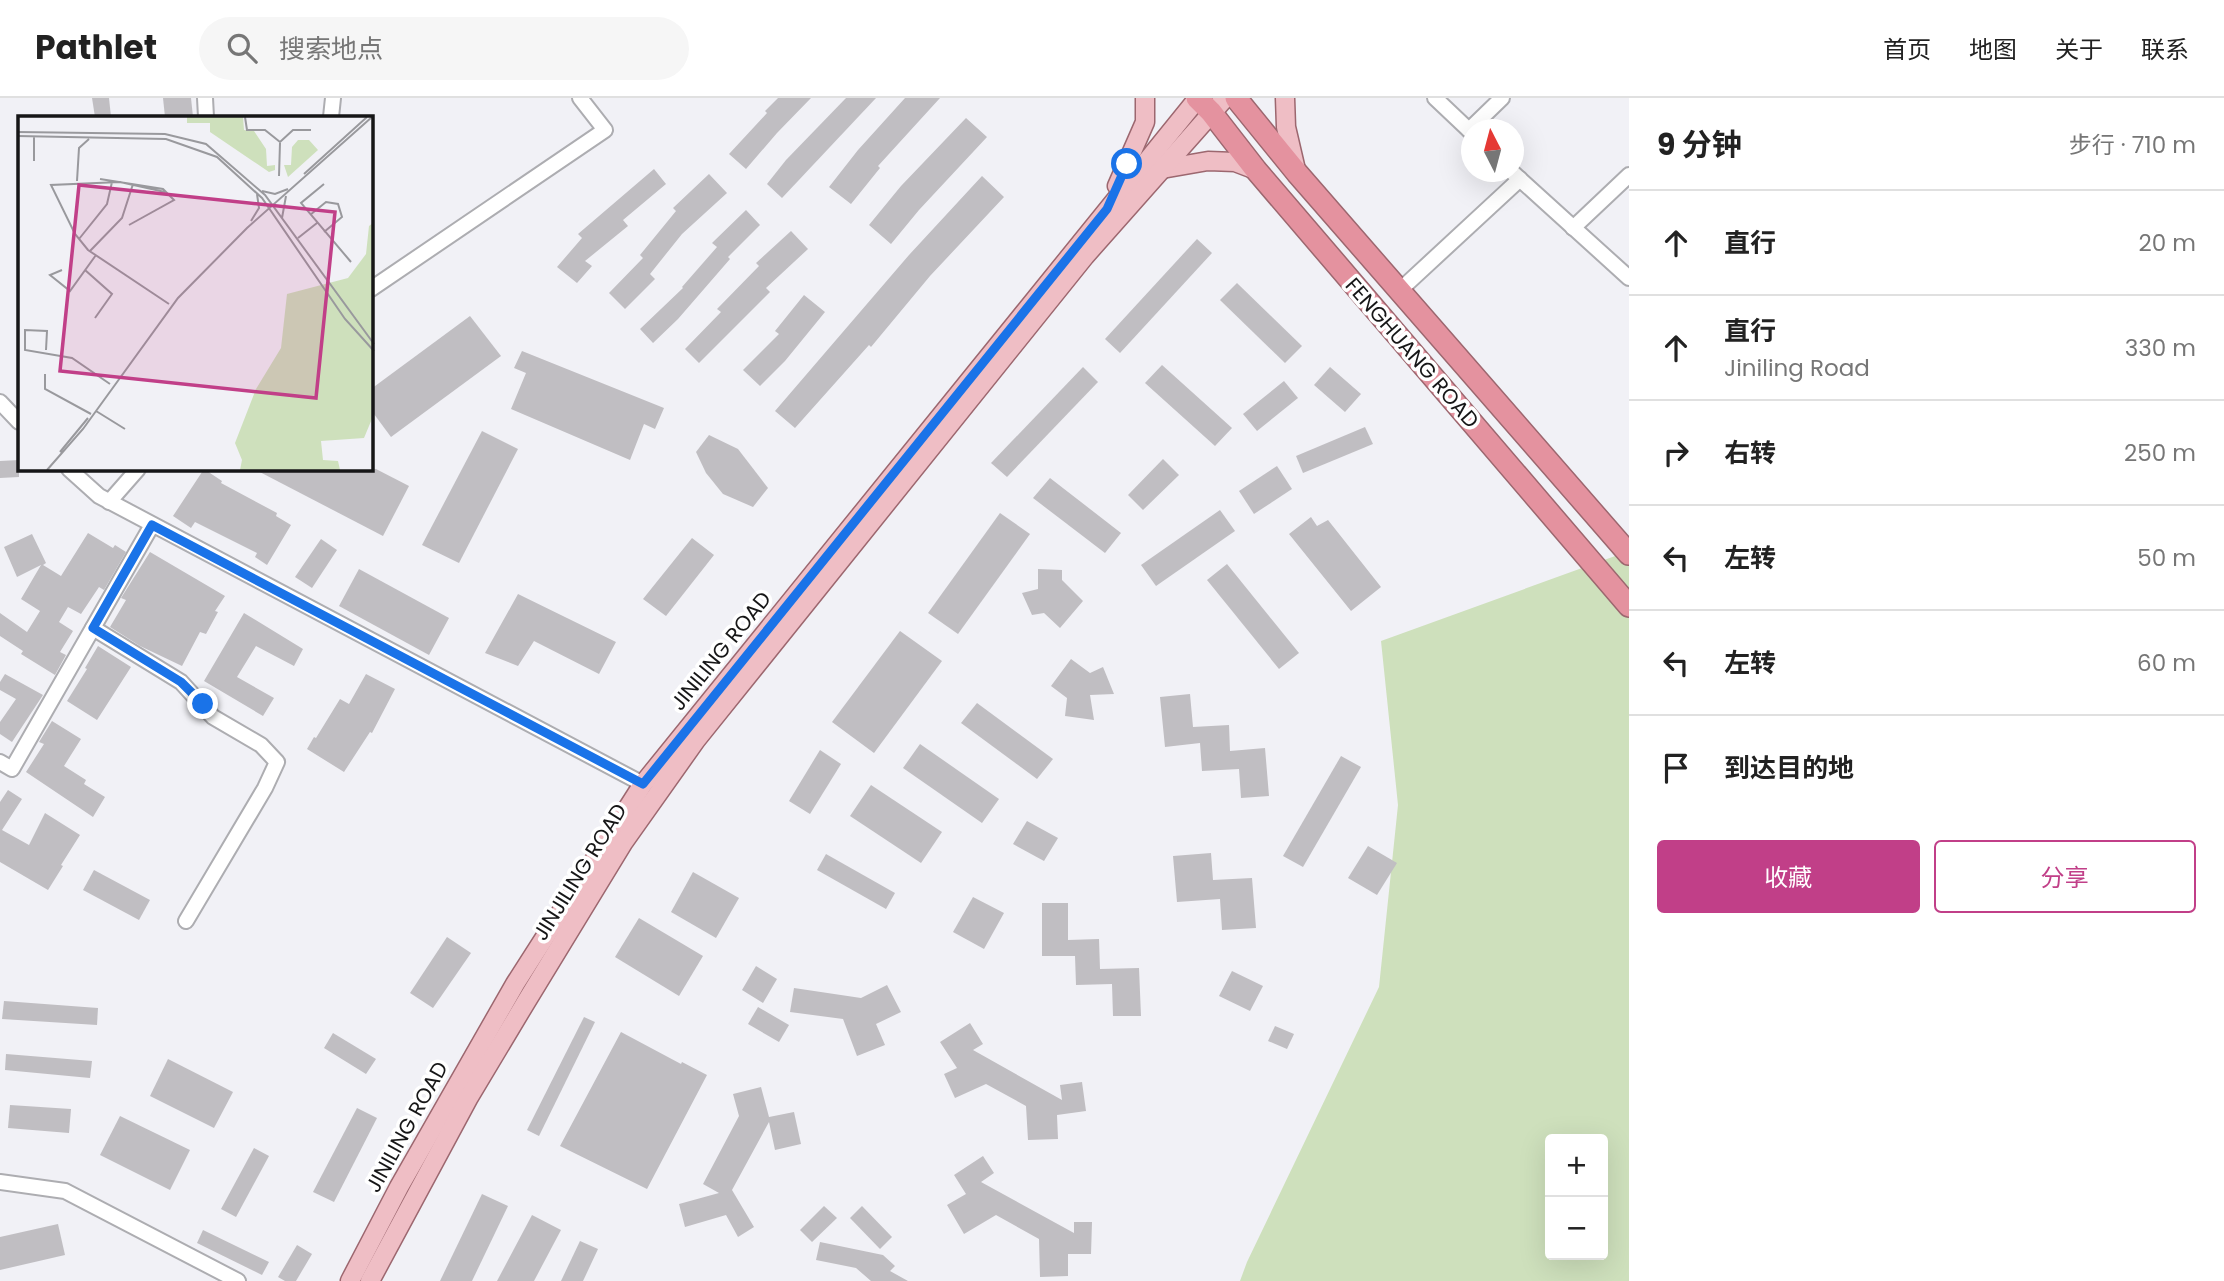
<!DOCTYPE html>
<html lang="zh">
<head>
<meta charset="utf-8">
<style>
	:root { --surface:#fff; --page:#f6f6f6; --text:#222; --muted:#767676; --line:#e0e0e0; --accent:#c13f88 }
	body { margin:0; font-family:Poppins,"Noto Sans SC",sans-serif; background:var(--page); color:var(--text) }
	.controls { position:absolute; right:21px; bottom:21px; display:grid; overflow:hidden; border-radius:7px; box-shadow:0 7px 28px #0002 }
	.controls button { width:63px; height:63px; display:grid; place-items:center; padding:0; border:0; border-bottom:2px solid var(--line); background:var(--surface); color:var(--text); font:35px sans-serif }
	.compass { position:absolute; left:1461px; top:21px; width:63px; height:63px; border-radius:50%; background:var(--surface); box-shadow:0 7px 28px #0002; rotate:354deg }
	.stop { position:absolute; width:21px; height:21px; margin:-16px; border:5px solid #1a73e8; border-radius:50%; background:#fff }
	.stop.end { background:#1a73e8; border-color:#fff; box-shadow:0 2px 7px #0008 }
	.list { margin:0; padding:0; list-style:none }
	h2 { display:flex; justify-content:space-between; align-items:center; height:91px; margin:0; padding:0 28px; font-size:30px }
	h2 small { font-size:23px; font-weight:400; color:var(--muted) }
	.list li { display:grid; grid-template-columns:46px 1fr auto; gap:21px; align-items:center; box-sizing:border-box; height:105px; padding:0 28px; border-top:2px solid var(--line) }
	.list b { display:block; font-size:26px; white-space:nowrap }
	.list p { margin:0; font-size:23px; white-space:nowrap; color:var(--muted) }
	.list em { font-size:23px; font-style:normal; color:var(--muted) }
	.actions { display:flex; gap:14px; padding:21px 28px }
	.actions a { flex:1; padding:16px 0; border:2px solid var(--accent); border-radius:7px; text-align:center; font-size:24px; color:var(--accent) }
	.actions .main { background:var(--accent); color:#fff }
	.icon { flex:none; width:38px; height:38px; fill:none; stroke:currentColor; stroke-width:2; stroke-linecap:round; stroke-linejoin:round }
	.map { position:relative; flex:none; width:1629px; height:1183px; overflow:hidden }
	header { display:flex; align-items:center; gap:42px; box-sizing:border-box; height:98px; padding:0 35px; background:var(--surface); border-bottom:2px solid var(--line) }
	header strong { font-size:33px }
	nav { display:flex; gap:38px; margin-inline-start:auto; font-size:24px }
	.search { width:490px; height:63px; background:var(--page); display:flex; align-items:center; gap:18px; box-sizing:border-box; padding:0 24px; border-radius:38px; color:var(--muted); font-size:26px }
	main { display:flex }
	aside { flex:1; background:var(--surface) }
	.map>svg:first-child { display:block }
</style>
</head>
<body>
<header>
<strong>Pathlet</strong>
<div class="search"><svg class="icon" aria-label="search" viewBox="0 0 24 24"><circle cx="10" cy="10" r="6"/><path d="M15 15l6 6"/></svg>搜索地点</div>
<nav><a>首页</a><a>地图</a><a>关于</a><a>联系</a></nav>
</header>
<main>
<div class="map">
<svg width="1629" height="1183" viewBox="0 0 1629 1183">
	<rect width="100%" height="100%" fill="#f1f1f6"/>
	<path fill="#cee0bc" fill-rule="evenodd" d="M1629 453V1183H1240L1247 1164 1379 889 1398 707 1381 543ZM1550 1041H1603V1157H1550Z"/>
	<g fill="#c0bec2">
		<polygon points="92,0 109,0 111,19 95,19"/>
		<polygon points="163,0 191,0 193,19 165,19"/>
		<polygon points="778,0 811,0 777,35 746,71 729,56 767,15 765,13"/>
		<polygon points="846,0 876,0 782,100 767,86 786,62"/>
		<polygon points="905,0 940,0 878,68 880,70 851,106 829,89 858,52"/>
		<polygon points="966,20 987,39 919,112 891,146 869,127 901,88"/>
		<polygon points="654,71 666,86 623,122 628,128 585,163 592,168 577,185 557,169 582,140 578,136"/>
		<polygon points="709,76 727,95 682,136 650,176 655,181 625,211 609,195 643,160 640,157 676,113 673,110"/>
		<polygon points="982,78 1004,99 930,178 871,249 869,247 795,330 775,313 909,157"/>
		<polygon points="746,112 760,127 728,159 730,161 678,221 653,245 640,231 683,190 682,189 717,149 712,145"/>
		<polygon points="791,133 808,151 766,190 770,194 699,265 685,251 721,214 717,211 759,168 756,165"/>
		<polygon points="1197,141 1212,155 1120,255 1105,241"/>
		<polygon points="1237,185 1302,248 1285,265 1220,202"/>
		<polygon points="804,197 825,214 785,263 760,288 743,272 779,236 775,233"/>
		<polygon points="470,218 501,258 391,339 371,312 371,291"/>
		<polygon points="522,253 664,310 655,331 644,326 630,362 511,311 526,275 514,270"/>
		<polygon points="1162,267 1232,330 1215,348 1145,285"/>
		<polygon points="1083,269 1098,284 1007,379 991,365"/>
		<polygon points="1330,269 1361,296 1345,314 1314,287"/>
		<polygon points="1284,283 1298,300 1257,333 1243,316"/>
		<polygon points="1365,329 1373,346 1303,375 1296,358"/>
		<polygon points="482,333 518,351 459,465 422,447"/>
		<polygon points="709,337 738,351 768,390 753,409 723,396 706,375 696,354"/>
		<polygon points="1163,361 1179,377 1143,412 1128,397"/>
		<polygon points="19,362 19,379 0,380 0,363"/>
		<polygon points="1277,368 1292,391 1254,416 1239,393"/>
		<polygon points="204,371 222,383 221,385 277,415 276,418 291,427 267,467 255,459 257,455 195,424 191,430 173,418"/>
		<polygon points="254,371 376,371 409,388 383,438"/>
		<polygon points="1050,380 1121,435 1105,455 1033,400"/>
		<polygon points="1220,412 1235,433 1156,488 1141,467"/>
		<polygon points="1000,415 1030,436 958,536 928,515"/>
		<polygon points="1311,419 1317,428 1328,422 1381,489 1351,513 1289,436"/>
		<polygon points="88,435 113,450 115,447 126,454 104,492 99,489 81,516 68,509 59,524 73,533 60,554 66,557 55,577 21,556 23,553 0,538 0,515 27,534 40,513 21,501 41,467 17,479 4,449 32,436 46,465 43,467 61,478"/>
		<polygon points="692,440 714,457 666,518 643,501"/>
		<polygon points="321,441 337,452 312,490 295,479"/>
		<polygon points="150,454 225,498 215,513 218,514 206,536 200,534 182,568 140,548 110,529 126,502 121,500"/>
		<polygon points="1227,466 1299,555 1279,571 1207,482"/>
		<polygon points="359,471 449,520 429,557 339,508"/>
		<polygon points="1038,471 1062,472 1062,482 1083,503 1060,530 1044,515 1032,517 1022,495 1038,491"/>
		<polygon points="518,496 616,544 599,576 534,543 518,568 485,555"/>
		<polygon points="244,515 303,551 294,568 256,548 237,579 274,600 263,618 204,583"/>
		<polygon points="900,533 942,563 874,655 832,624"/>
		<polygon points="98,548 131,569 97,622 67,603 87,571 85,570"/>
		<polygon points="1071,561 1090,575 1103,569 1114,596 1090,597 1094,622 1065,618 1067,600 1051,588"/>
		<polygon points="5,576 43,597 12,644 0,636 0,624 16,601 0,592 0,584"/>
		<polygon points="366,576 395,591 372,635 370,634 344,674 307,651 314,639 316,640 340,601 349,606"/>
		<polygon points="1190,596 1193,629 1229,627 1230,653 1265,650 1269,698 1241,700 1239,671 1202,673 1200,645 1165,649 1160,599"/>
		<polygon points="977,605 1053,661 1037,681 961,625"/>
		<polygon points="52,623 81,641 64,668 86,682 84,686 105,699 93,719 26,674 44,646 39,644"/>
		<polygon points="920,646 999,701 982,725 903,670"/>
		<polygon points="820,652 841,666 810,716 789,703"/>
		<polygon points="1341,658 1361,669 1303,769 1283,758"/>
		<polygon points="871,687 942,734 921,765 850,718"/>
		<polygon points="8,692 22,701 2,732 29,747 45,715 80,737 61,767 63,768 48,792 0,764 0,704"/>
		<polygon points="1027,723 1058,740 1044,763 1013,746"/>
		<polygon points="1368,748 1397,765 1377,797 1348,780"/>
		<polygon points="1211,755 1213,782 1252,780 1256,830 1222,832 1220,801 1177,804 1173,758"/>
		<polygon points="826,756 895,795 886,811 817,772"/>
		<polygon points="94,772 150,802 139,822 83,792"/>
		<polygon points="693,774 739,800 716,840 671,814"/>
		<polygon points="973,799 1004,815 984,851 953,834"/>
		<polygon points="1042,805 1068,805 1068,842 1099,841 1100,871 1139,870 1141,918 1113,918 1112,886 1076,887 1075,858 1042,858"/>
		<polygon points="639,820 703,858 679,898 615,859"/>
		<polygon points="447,839 471,855 433,910 410,895"/>
		<polygon points="756,868 777,881 763,905 742,892"/>
		<polygon points="1232,873 1263,888 1250,913 1219,898"/>
		<polygon points="887,887 901,914 876,926 885,947 857,958 843,921 790,914 794,890 861,900"/>
		<polygon points="4,903 98,910 97,927 2,921"/>
		<polygon points="758,909 789,927 779,944 748,926"/>
		<polygon points="584,919 595,924 539,1038 527,1032"/>
		<polygon points="970,925 983,946 973,952 1062,1002 1060,987 1082,984 1086,1013 1057,1017 1058,1041 1028,1042 1026,1008 986,986 955,1000 944,976 957,970 940,944"/>
		<polygon points="1275,928 1294,936 1287,951 1268,943"/>
		<polygon points="621,934 681,966 682,964 707,977 647,1091 560,1048"/>
		<polygon points="333,935 376,961 366,976 324,950"/>
		<polygon points="6,956 92,963 90,980 5,972"/>
		<polygon points="168,961 233,994 214,1030 150,998"/>
		<polygon points="761,989 769,1019 794,1014 801,1046 775,1052 769,1024 732,1092 754,1129 738,1139 726,1117 685,1129 679,1106 719,1095 703,1086 739,1018 733,996"/>
		<polygon points="10,1007 71,1011 69,1035 8,1030"/>
		<polygon points="357,1010 377,1020 334,1104 313,1094"/>
		<polygon points="120,1018 190,1052 170,1092 100,1057"/>
		<polygon points="254,1050 269,1058 236,1119 221,1111"/>
		<polygon points="983,1058 994,1075 981,1084 1074,1135 1074,1124 1092,1124 1091,1156 1068,1156 1068,1178 1040,1179 1039,1141 996,1117 964,1136 947,1107 966,1096 954,1077"/>
		<polygon points="482,1096 508,1108 472,1183 440,1183"/>
		<polygon points="824,1108 837,1120 812,1144 800,1132"/>
		<polygon points="862,1108 892,1139 880,1151 850,1120"/>
		<polygon points="532,1117 561,1132 534,1183 497,1183"/>
		<polygon points="58,1126 65,1157 0,1172 0,1139"/>
		<polygon points="203,1132 269,1164 262,1177 197,1145"/>
		<polygon points="580,1143 598,1151 583,1183 561,1183"/>
		<polygon points="820,1144 883,1157 895,1168 890,1173 908,1183 871,1183 856,1170 816,1162"/>
		<polygon points="297,1147 312,1156 296,1183 285,1183 278,1179"/>
	</g>
	<g fill="none" stroke-linecap="round" stroke-linejoin="round">
		<g stroke="#adadb1" stroke-width="18">
			<g id="minor">
				<polyline points="205,0 206,19"/>
				<polyline points="1435,0 1472,35"/>
				<polyline points="331,19 333,0"/>
				<polyline points="1469,32 1502,0"/>
				<polyline points="1512,74 1629,180"/>
				<polyline points="1573,130 1629,77"/>
				<polyline points="371,191 605,32 580,0"/>
				<polyline points="1399,193 1520,81"/>
				<polyline points="0,304 19,324"/>
				<polyline points="69,371 99,398 643,686"/>
				<polyline points="109,404 138,371"/>
				<polyline points="93,530 181,584 213,619 261,647 277,664 265,690 186,823"/>
				<polyline points="0,664 12,671 152,427"/>
				<polyline points="0,1084 65,1093 238,1183"/>
			</g>
		</g>
		<g stroke="#9c676f" stroke-width="21">
			<g id="major">
				<polyline points="1285,0 1286,29 1296,72"/>
				<polyline points="1162,71 1208,63 1235,64 1256,72"/>
				<polyline points="1117,88 1145,24 1145,0"/>
				<polyline points="350,1183 399,1089 515,886 643,686 1198,0"/>
				<polyline points="370,1183 469,999 526,904 623,745 696,642 1085,158 1225,0"/>
			</g>
		</g>
		<g stroke="#9c676f" stroke-width="24">
			<g id="highway">
				<polyline points="1197,0 1211,14 1256,72 1629,508"/>
				<polyline points="1236,0 1297,75 1629,456"/>
			</g>
		</g>
		<use href="#minor" stroke="#fff" stroke-width="14"/>
		<use href="#major" stroke="#efbec5" stroke-width="18"/>
		<use href="#highway" stroke="#e4929f" stroke-width="21"/>
	</g>
	<g fill="none" stroke-linecap="round" stroke-linejoin="round">
		<polyline stroke="#1a73e8" stroke-width="9" points="203,606 181,584 93,530 152,427 643,686 1107,111 1127,66"/>
	</g>
	<g text-anchor="middle" stroke-width="7" stroke-linejoin="round" paint-order="stroke">
		<g font-size="21" fill="#161617" stroke="#fff">
			<text transform="translate(1412 255) rotate(49)" y="7">FENGHUANG ROAD</text>
			<text transform="translate(721 553) rotate(-51)" y="7">JINILING ROAD</text>
			<text transform="translate(580 774) rotate(-58)" y="7">JINJILING ROAD</text>
			<text transform="translate(407 1029) rotate(-61)" y="7">JINILING ROAD</text>
		</g>
	</g>
	<g transform="translate(18 18)">
		<rect width="355" height="355" fill="#f1f1f6"/>
		<path d="M169 1H225L226 14 236 15 248 33 249 50 257 49V54L251 56 192 16V7H169ZM280 24H291L300 34 270 61 266 49H273L274 31ZM355 107 356 298 346 322 303 325 305 344 320 345 322 354H222L224 344 217 327 238 273 263 232 269 178 330 162 348 138 351 110Z" fill="#cee0bc"/>
		<path fill="none" stroke="#99999d" stroke-width="2" d="M227 1 229 14H247L262 26 275 14H293M0 16 147 18 188 28 247 79 356 228M0 20 148 23 199 41 244 82 327 203 356 235M16 45V20M286 58 349 1M261 60 262 27M82 63 145 73 156 84 111 109M59 65 61 32 71 23M306 68 283 87 333 146M244 75 257 78 270 73M147 76 102 66 33 69 57 118 70 134 151 188M292 99 308 86 320 88 324 101 306 116M264 102 268 80M233 105 241 92 239 78M280 122 299 107M61 123 89 88 94 66M72 135 104 102 115 68M44 154 32 159 52 175 78 139M67 154 94 178 77 202M28 234 29 215 7 214V234L54 242 92 268M27 258V273L73 298M78 295 107 313M42 336 70 302M29 354 65 313 160 182 229 112 354 1"/>
		<path fill="#c13f88" fill-opacity="0.15" stroke="#c13f88" stroke-width="3.5" d="M61 69 317 96 298 282 42 255Z"/>
		<rect width="355" height="355" fill="none" stroke="#161617" stroke-width="3.5"/>
	</g>
</svg>
<div class="controls">
<button>+</button>
<button>−</button>
</div>
<svg class="compass" viewBox="-18 -18 36 36"><path d="M0-13l5 13h-10z" fill="#e53935"/><path d="M0 13l5-13h-10z" fill="#767676"/></svg>
<div class="stop" style="left:1127px;top:66px"></div>
<div class="stop end" style="left:203px;top:606px"></div>
</div>
<aside>
<h2>9 分钟<small>步行 · 710 m</small></h2>
<ul class="list">
<li><svg class="icon" aria-label="ahead" viewBox="0 0 24 24"><path d="M12 20V5M6 11l6-6 6 6"/></svg><div><b>直行</b></div><em>20 m</em></li>
<li><svg class="icon" aria-label="ahead" viewBox="0 0 24 24"><path d="M12 20V5M6 11l6-6 6 6"/></svg><div><b>直行</b><p>Jiniling Road</p></div><em>330 m</em></li>
<li><svg class="icon" aria-label="right" viewBox="0 0 24 24"><path d="M7 20v-9h11M14 6l5 5-5 5"/></svg><div><b>右转</b></div><em>250 m</em></li>
<li><svg class="icon" aria-label="left" viewBox="0 0 24 24"><path d="M17 20v-9H6M10 6l-5 5 5 5"/></svg><div><b>左转</b></div><em>50 m</em></li>
<li><svg class="icon" aria-label="left" viewBox="0 0 24 24"><path d="M17 20v-9H6M10 6l-5 5 5 5"/></svg><div><b>左转</b></div><em>60 m</em></li>
<li><svg class="icon" aria-label="arrive" viewBox="0 0 24 24"><path d="M6 21V4h12l-3 4 3 4H6"/></svg><div><b>到达目的地</b></div></li>
</ul>
<div class="actions"><a class="main">收藏</a><a>分享</a></div>
</aside>
</main>
</body>
</html>
